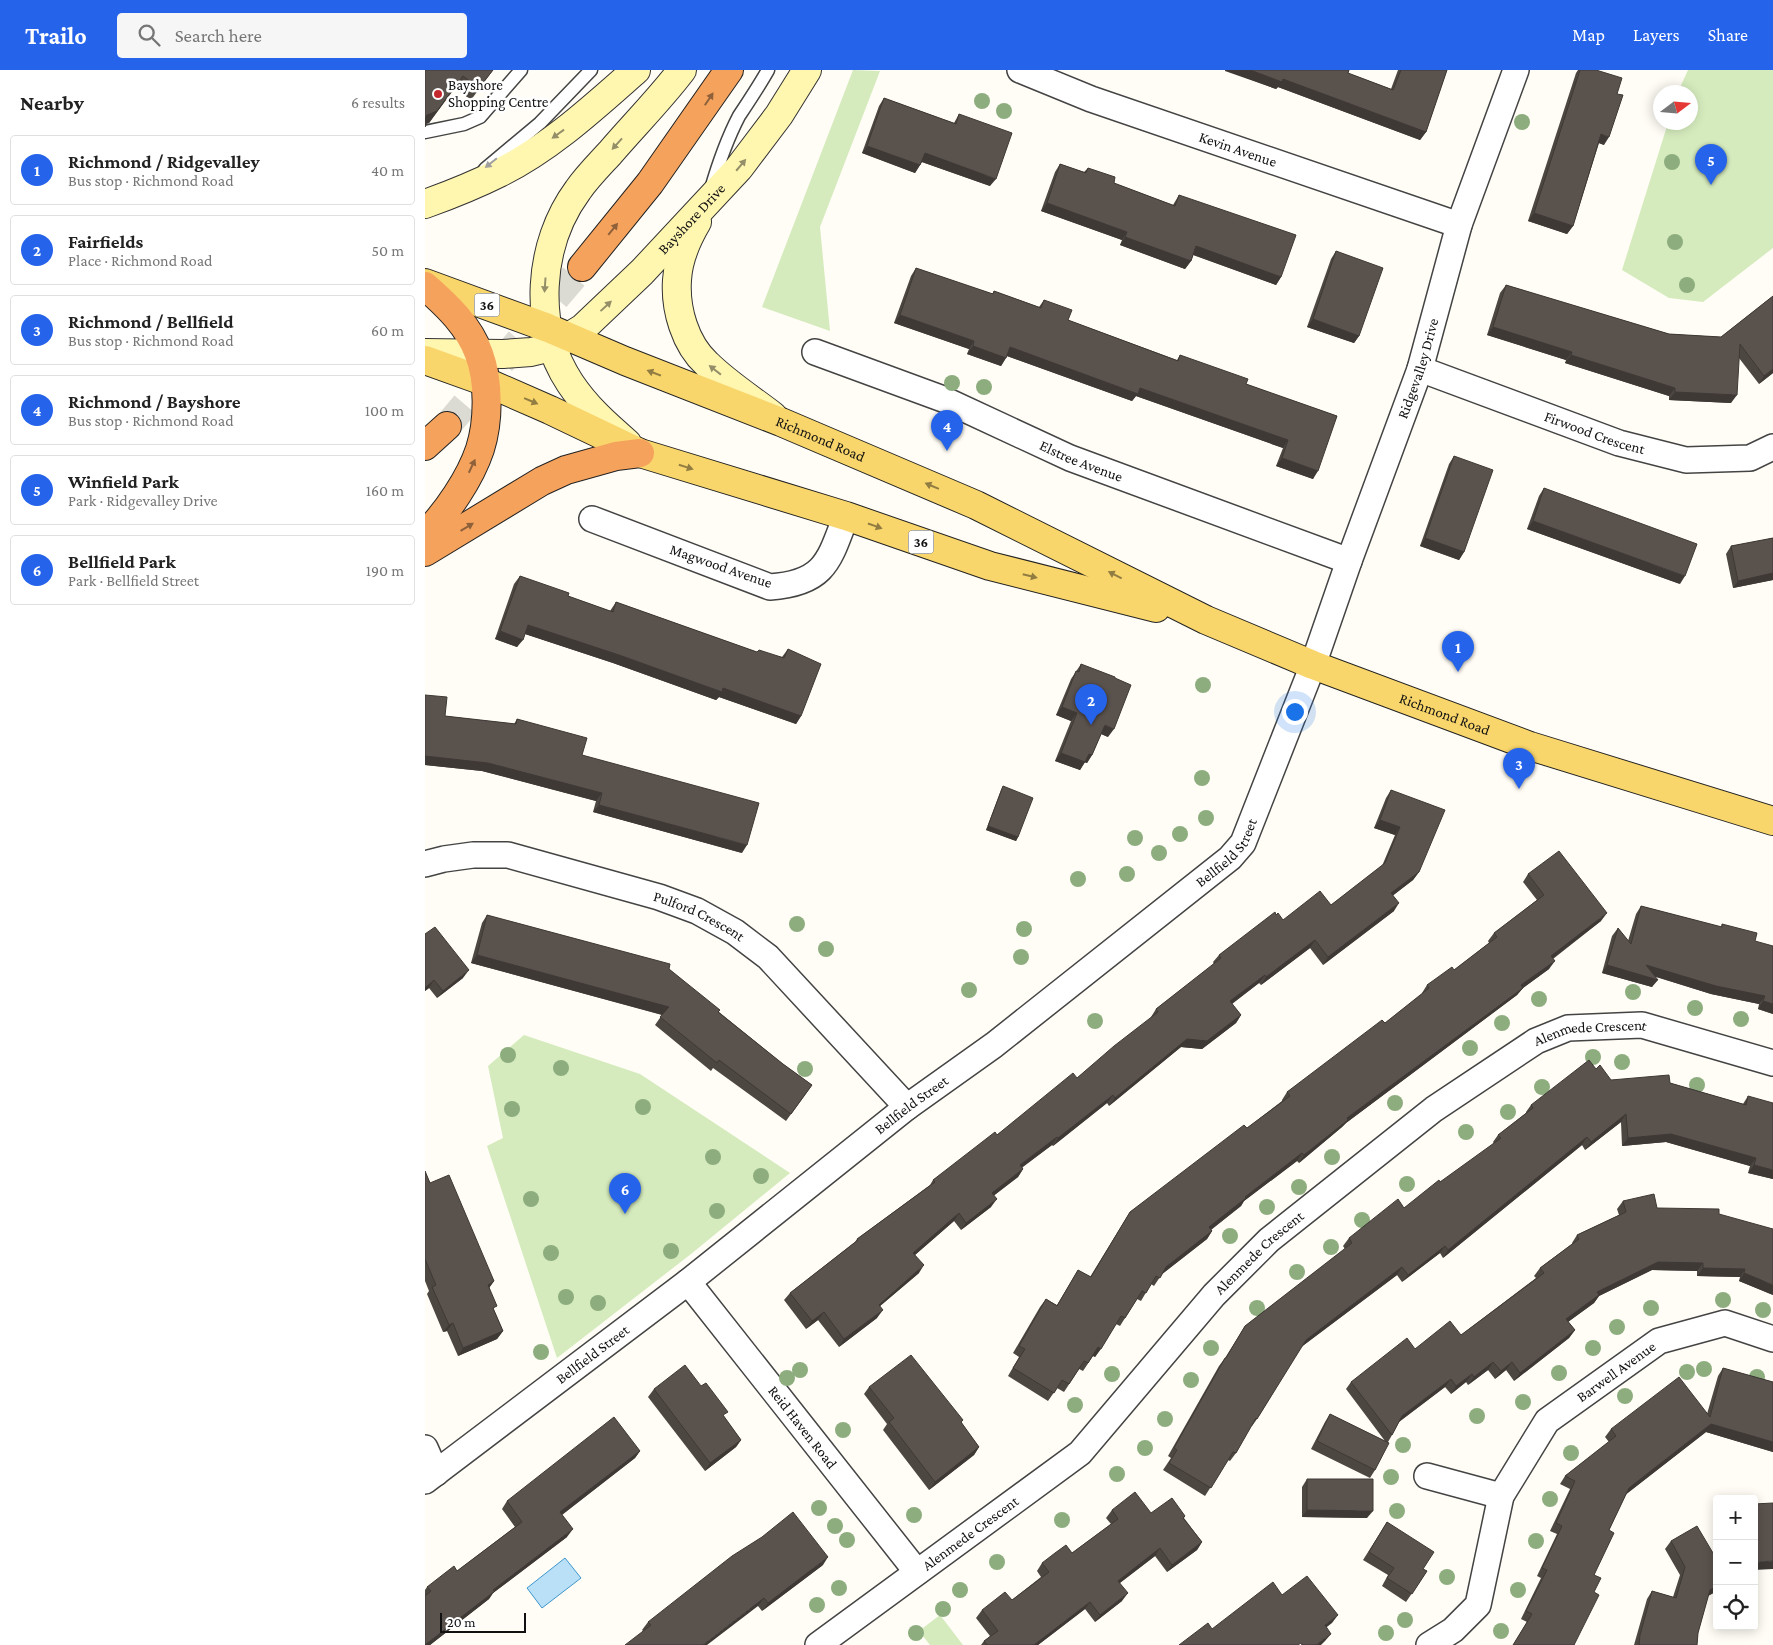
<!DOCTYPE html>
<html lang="en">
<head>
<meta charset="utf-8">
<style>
	:root { --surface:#fff; --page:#f6f6f6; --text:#222; --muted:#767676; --line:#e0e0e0; --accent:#2563eb }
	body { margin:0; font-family:"Crimson Pro",serif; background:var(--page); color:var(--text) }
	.controls { position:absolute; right:15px; bottom:15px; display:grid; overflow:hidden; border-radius:5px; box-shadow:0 2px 12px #0003 }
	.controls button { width:45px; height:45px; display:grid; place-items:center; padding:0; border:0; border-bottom:1px solid var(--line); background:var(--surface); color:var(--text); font:25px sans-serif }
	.compass { position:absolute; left:1228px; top:15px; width:45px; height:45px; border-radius:50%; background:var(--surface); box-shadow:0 2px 12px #0003; rotate:74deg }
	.scale { position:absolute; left:15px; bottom:12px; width:86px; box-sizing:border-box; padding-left:5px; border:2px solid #111; border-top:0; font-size:14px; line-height:18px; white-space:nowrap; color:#111; -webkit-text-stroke:4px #fff; paint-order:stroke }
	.you { position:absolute; left:869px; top:641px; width:18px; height:18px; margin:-12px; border:4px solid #fff; border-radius:50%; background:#1a73e8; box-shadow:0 0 0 8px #1a73e833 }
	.badge { display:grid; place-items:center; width:32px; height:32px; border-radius:50%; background:var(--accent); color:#fff; font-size:16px; font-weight:700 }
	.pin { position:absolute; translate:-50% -41px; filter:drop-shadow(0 1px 2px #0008) }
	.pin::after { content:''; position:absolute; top:26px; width:18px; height:15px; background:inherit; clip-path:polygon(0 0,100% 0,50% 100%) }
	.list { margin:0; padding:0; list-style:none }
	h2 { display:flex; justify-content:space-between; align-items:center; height:65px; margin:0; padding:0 20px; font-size:21px }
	h2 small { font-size:16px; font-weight:400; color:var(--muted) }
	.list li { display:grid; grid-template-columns:32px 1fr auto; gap:15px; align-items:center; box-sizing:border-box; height:70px; margin:0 10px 10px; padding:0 10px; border:1px solid var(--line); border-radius:5px }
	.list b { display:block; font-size:19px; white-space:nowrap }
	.list p { margin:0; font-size:16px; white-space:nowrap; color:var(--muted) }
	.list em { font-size:16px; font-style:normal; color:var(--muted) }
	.icon { flex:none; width:28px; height:28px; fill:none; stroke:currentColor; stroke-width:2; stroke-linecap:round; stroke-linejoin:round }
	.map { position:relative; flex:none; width:1348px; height:1575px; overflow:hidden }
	header { display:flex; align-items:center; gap:30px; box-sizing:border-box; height:70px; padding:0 25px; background:var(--accent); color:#fff }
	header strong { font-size:24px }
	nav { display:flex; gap:28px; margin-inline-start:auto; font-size:18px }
	.search { width:350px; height:45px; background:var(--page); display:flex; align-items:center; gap:12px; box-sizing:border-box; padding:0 18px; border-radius:5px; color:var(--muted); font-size:19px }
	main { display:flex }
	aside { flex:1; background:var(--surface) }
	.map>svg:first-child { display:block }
</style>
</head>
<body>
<header>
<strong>Trailo</strong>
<div class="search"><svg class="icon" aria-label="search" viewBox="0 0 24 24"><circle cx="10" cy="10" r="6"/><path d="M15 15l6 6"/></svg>Search here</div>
<nav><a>Map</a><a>Layers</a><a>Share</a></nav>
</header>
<main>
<aside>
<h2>Nearby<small>6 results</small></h2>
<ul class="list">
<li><span class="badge">1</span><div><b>Richmond / Ridgevalley</b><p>Bus stop · Richmond Road</p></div><em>40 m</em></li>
<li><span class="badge">2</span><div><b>Fairfields</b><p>Place · Richmond Road</p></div><em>50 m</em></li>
<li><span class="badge">3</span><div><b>Richmond / Bellfield</b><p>Bus stop · Richmond Road</p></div><em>60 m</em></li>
<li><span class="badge">4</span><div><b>Richmond / Bayshore</b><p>Bus stop · Richmond Road</p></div><em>100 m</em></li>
<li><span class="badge">5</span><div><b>Winfield Park</b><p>Park · Ridgevalley Drive</p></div><em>160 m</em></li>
<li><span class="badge">6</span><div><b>Bellfield Park</b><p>Park · Bellfield Street</p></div><em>190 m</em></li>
</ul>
</aside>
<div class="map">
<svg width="1348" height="1575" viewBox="0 0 1348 1575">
	<rect width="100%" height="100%" fill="#fffdf5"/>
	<g fill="#d5ebbd">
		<polygon points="428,0 455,1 395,157 405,261 337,237"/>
		<polygon points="1263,0 1348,0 1348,178 1278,232 1244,228 1197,200 1243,53 1266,52 1266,22 1253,22"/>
		<polygon points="99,965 215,1004 365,1103 266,1184 132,1288 62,1076 78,1068 63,996"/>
		<polygon points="515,1545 538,1575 505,1575 494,1561"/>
	</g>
	<polygon fill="#b9e0f7" stroke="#3f96cf" points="140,1488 156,1508 117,1538 102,1518"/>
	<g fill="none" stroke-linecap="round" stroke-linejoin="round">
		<polyline stroke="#dbdad3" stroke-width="28" stroke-dasharray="28 14" stroke-linecap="butt" points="22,356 157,197"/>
		<g stroke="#444" stroke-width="15">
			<g id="lane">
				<polyline points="0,62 39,54 55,47 96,0"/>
				<polyline points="60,99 115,53 166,0"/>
				<path d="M286 119C293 95 302 69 314 46 324 31 334 16 343 0"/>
			</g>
		</g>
		<g stroke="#444" stroke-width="28">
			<g id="street">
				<path id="s1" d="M595 0 666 29 1034 155"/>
				<path id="s2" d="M390 282 518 329 645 388 924 491"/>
				<path id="s3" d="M995 299 1194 373 1261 390 1325 388 1348 377"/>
				<path d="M167 449 345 517C400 513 404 491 421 446"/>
				<path id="s4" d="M0 794 19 789 48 785H83L234 827 272 841 310 862 343 887 482 1037"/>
				<path id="s5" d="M263 1212 492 1502"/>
				<polyline points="0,1378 11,1403"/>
				<polyline points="1002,1406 1076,1426"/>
				<path id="s6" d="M0 1411 263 1212 482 1037 569 975 805 788 818 773 888 595 924 491 995 299 1034 155 1091 0"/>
				<path id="s7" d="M393 1575 655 1383 789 1225 844 1170 1009 1039 1111 971 1143 958 1217 955 1348 993"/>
				<path id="s8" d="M1004 1575 1028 1560 1053 1535 1076 1426 1122 1351 1234 1271 1300 1253 1348 1269"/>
			</g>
		</g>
		<g stroke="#333" stroke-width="30">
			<g id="secondary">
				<path d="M0 134C25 125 50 115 74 103 125 78 169 37 211 0"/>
				<path d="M272 152C262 169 253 190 252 210 250 239 260 274 282 294 301 313 326 329 348 346"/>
				<path id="s9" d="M0 283 78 284 106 282 127 277 158 258 217 202 314 98 354 45 382 0"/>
				<path d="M202 373C180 354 161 337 145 313 107 256 113 174 153 120 162 107 174 95 185 83 209 55 235 29 257 0"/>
			</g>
		</g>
		<g stroke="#222" stroke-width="30">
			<g id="primary">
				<path id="s10" d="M0 213 123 258 200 291 356 352 551 435 781 550 888 595 1105 676 1348 751"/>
				<polyline points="0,290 61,312 125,340 215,383 421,446 565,496 731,538"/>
			</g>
		</g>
		<g stroke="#222" stroke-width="30">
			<g id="highway">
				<polyline points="157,197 225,113 304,0"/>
				<path d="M0 216C22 235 44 256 54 284 64 311 64 351 55 379 45 409 22 442 0 465"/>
				<polyline points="0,376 22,356"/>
				<polyline points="0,482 117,411 141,400 191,386 215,383"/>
			</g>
		</g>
		<use href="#lane" stroke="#fff" stroke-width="12"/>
		<use href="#street" stroke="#fff" stroke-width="25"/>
		<use href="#secondary" stroke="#fff6b0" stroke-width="28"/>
		<use href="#primary" stroke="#f9d66b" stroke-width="28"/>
		<use href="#highway" stroke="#f5a25d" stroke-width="28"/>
	</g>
	<g fill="#8dad7f">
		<circle cx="557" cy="31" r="8"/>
		<circle cx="579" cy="41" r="8"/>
		<circle cx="1097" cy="52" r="8"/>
		<circle cx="1247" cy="92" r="8"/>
		<circle cx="1250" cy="172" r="8"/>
		<circle cx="1262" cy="215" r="8"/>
		<circle cx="527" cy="313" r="8"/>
		<circle cx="559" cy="317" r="8"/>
		<circle cx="778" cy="615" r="8"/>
		<circle cx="777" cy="708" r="8"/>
		<circle cx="781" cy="748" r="8"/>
		<circle cx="755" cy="764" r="8"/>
		<circle cx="710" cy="768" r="8"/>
		<circle cx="734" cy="783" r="8"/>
		<circle cx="702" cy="804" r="8"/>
		<circle cx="653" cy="809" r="8"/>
		<circle cx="372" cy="854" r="8"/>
		<circle cx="599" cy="859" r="8"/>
		<circle cx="401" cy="879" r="8"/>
		<circle cx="596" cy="887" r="8"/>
		<circle cx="544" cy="920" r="8"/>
		<circle cx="1208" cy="922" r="8"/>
		<circle cx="1114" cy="929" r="8"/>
		<circle cx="1270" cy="938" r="8"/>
		<circle cx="1316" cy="949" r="8"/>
		<circle cx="670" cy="951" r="8"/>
		<circle cx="1077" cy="953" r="8"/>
		<circle cx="1045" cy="978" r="8"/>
		<circle cx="83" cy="985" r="8"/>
		<circle cx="1168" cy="987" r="8"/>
		<circle cx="1197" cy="992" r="8"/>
		<circle cx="136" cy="998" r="8"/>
		<circle cx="380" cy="999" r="8"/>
		<circle cx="1272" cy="1015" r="8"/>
		<circle cx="1117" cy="1017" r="8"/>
		<circle cx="970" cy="1033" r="8"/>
		<circle cx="218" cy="1037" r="8"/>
		<circle cx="87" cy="1039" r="8"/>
		<circle cx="1083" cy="1042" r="8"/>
		<circle cx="1041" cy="1062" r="8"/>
		<circle cx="288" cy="1087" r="8"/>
		<circle cx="907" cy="1087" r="8"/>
		<circle cx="336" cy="1106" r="8"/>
		<circle cx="982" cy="1114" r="8"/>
		<circle cx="874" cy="1117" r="8"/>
		<circle cx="106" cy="1129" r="8"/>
		<circle cx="842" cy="1137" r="8"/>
		<circle cx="292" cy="1141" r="8"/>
		<circle cx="937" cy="1150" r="8"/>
		<circle cx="805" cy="1166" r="8"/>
		<circle cx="906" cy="1177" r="8"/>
		<circle cx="246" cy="1181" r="8"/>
		<circle cx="126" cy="1183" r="8"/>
		<circle cx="872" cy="1202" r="8"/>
		<circle cx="141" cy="1227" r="8"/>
		<circle cx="1298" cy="1230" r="8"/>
		<circle cx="173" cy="1233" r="8"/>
		<circle cx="832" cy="1238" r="8"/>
		<circle cx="1226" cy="1238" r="8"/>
		<circle cx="1338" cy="1240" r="8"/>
		<circle cx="1192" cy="1257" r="8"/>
		<circle cx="786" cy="1278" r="8"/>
		<circle cx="1168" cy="1278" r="8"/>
		<circle cx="116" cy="1282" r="8"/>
		<circle cx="1279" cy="1299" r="8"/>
		<circle cx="375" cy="1300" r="8"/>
		<circle cx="1262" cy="1302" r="8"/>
		<circle cx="1134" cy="1303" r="8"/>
		<circle cx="687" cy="1304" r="8"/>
		<circle cx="1332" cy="1307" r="8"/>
		<circle cx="362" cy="1308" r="8"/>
		<circle cx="766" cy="1310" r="8"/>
		<circle cx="1200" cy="1326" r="8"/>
		<circle cx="1098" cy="1332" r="8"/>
		<circle cx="650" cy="1335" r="8"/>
		<circle cx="1052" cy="1346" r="8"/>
		<circle cx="740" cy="1349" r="8"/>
		<circle cx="418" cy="1360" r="8"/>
		<circle cx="978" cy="1375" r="8"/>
		<circle cx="720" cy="1378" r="8"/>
		<circle cx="1146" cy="1383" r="8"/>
		<circle cx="692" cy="1404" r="8"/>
		<circle cx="966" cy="1407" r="8"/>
		<circle cx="1125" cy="1429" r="8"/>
		<circle cx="394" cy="1438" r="8"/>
		<circle cx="972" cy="1441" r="8"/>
		<circle cx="489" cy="1445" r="8"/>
		<circle cx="637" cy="1450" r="8"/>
		<circle cx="410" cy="1456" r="8"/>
		<circle cx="422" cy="1470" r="8"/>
		<circle cx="1111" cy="1471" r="8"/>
		<circle cx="572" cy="1492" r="8"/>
		<circle cx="1022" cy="1507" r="8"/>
		<circle cx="414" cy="1518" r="8"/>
		<circle cx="535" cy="1520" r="8"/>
		<circle cx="1093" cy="1520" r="8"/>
		<circle cx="392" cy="1535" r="8"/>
		<circle cx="518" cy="1539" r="8"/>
		<circle cx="980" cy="1550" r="8"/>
		<circle cx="1076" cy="1561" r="8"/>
		<circle cx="491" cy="1563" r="8"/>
		<circle cx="961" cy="1563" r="8"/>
	</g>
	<g fill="#4d4742">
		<polygon points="0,0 68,0 46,30 30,18 4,53 1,54"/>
		<polygon points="800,0 924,0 923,3 966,19 973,0 1022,0 1001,62 995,70 853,17 851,19"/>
		<polygon points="1153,0 1171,0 1179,75 1174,73 1148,156 1142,164 1103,151 1151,3"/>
		<polygon points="459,28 529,53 534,44 565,116 497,92 495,95 490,103 437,83 454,36"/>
		<polygon points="635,94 659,102 663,98 689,113 748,135 754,125 856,207 851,215 768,185 766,191 760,199 695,175 697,170 616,141 630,102"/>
		<polygon points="911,181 934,266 929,273 882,257 906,189"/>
		<polygon points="491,198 567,224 569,221 614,237 619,230 643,250 752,290 755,285 821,314 912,346 888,409 851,396 858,378 711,326 707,331 582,286 576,296 542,284 544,279 469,253 486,206"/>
		<polygon points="1081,215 1244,264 1296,267 1348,226 1348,303 1334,314 1314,288 1306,333 1244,330 1244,326 1140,293 1141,290 1062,265 1075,223"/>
		<polygon points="1029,386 1039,482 1034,490 995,476 1024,394"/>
		<polygon points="1119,418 1255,514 1102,459 1114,426"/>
		<polygon points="1348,468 1348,510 1308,518 1301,484 1306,476"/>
		<polygon points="95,506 143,526 185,541 191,532 332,582 357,587 363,579 376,646 371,654 294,627 291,630 188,593 100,564 92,577 70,569 89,514"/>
		<polygon points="656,594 683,667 676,664 667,685 662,693 660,692 655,700 630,691 646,651 631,645 646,609"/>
		<polygon points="0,625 20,646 89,654 92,649 157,685 317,783 168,742 171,731 57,701 0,695"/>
		<polygon points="578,716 593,767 591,771 561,760 576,720"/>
		<polygon points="966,720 994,802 988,810 968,825 969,841 898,895 885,878 836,915 834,913 807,934 816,945 811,953 777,979 756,977 684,1036 682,1033 628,1076 627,1075 597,1097 598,1099 593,1107 569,1125 566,1137 536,1160 529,1151 490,1185 494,1203 455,1236 452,1248 414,1277 393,1250 381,1259 359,1230 365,1223 430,1172 432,1169 505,1115 508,1110 652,1008 726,948 726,947 731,939 789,894 788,892 794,885 851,845 858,850 906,835 957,796 970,765 949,758 961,728"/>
		<polygon points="1103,804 1176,851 1128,889 1124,899 1098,918 1092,925 921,1053 917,1057 874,1093 872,1091 819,1131 816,1136 786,1160 787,1161 782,1169 737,1204 729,1216 726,1214 716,1231 712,1229 695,1256 691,1254 670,1287 668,1286 658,1301 654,1299 639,1322 632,1318 623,1331 583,1306 594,1287 588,1283 615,1237 621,1229 632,1235 653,1200 665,1207 705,1142 822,1058 857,1031 857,1030 862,1022 960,953 997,924 997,923 1002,915 1029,900 1064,873 1063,871 1069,863 1112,830 1098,812"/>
		<polygon points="1216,836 1296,857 1297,854 1330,871 1348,944 1333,939 1334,934 1286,924 1231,907 1227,917 1177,903 1187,866 1193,858 1203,871 1211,844"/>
		<polygon points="62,845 244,899 294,942 358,994 387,1015 361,1051 288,998 286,1001 230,955 237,945 46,893 57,853"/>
		<polygon points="0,864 38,908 12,928 4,918 0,921"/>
		<polygon points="1171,999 1186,1010 1245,1013 1318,1034 1323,1026 1348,1109 1323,1103 1325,1096 1241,1072 1197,1076 1196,1052 1160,1080 1157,1075 1018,1188 1015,1183 977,1212 972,1205 876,1277 832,1349 827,1356 826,1356 811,1383 805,1391 803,1390 780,1426 738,1400 746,1388 743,1386 794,1296 800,1288 820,1256 920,1179 918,1176 924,1168 979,1138 1069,1074 1068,1072 1073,1065 1101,1043 1101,1042 1106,1035"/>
		<polygon points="0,1101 5,1113 69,1211 64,1218 69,1240 78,1261 72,1269 33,1286 22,1261 18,1262 2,1224 4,1221 0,1211"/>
		<polygon points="1198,1131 1232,1138 1294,1144 1348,1225 1314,1211 1315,1207 1272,1206 1272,1201 1227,1200 1174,1226 1169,1233 1143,1252 1150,1260 1144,1268 1089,1311 1081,1300 1070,1309 1063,1300 1043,1315 1041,1312 1026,1324 1020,1317 974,1352 967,1365 963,1372 950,1400 945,1408 886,1379 900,1352 905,1344 960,1371 921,1319 926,1312 990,1279 1036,1265 1111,1208 1109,1206 1115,1198 1147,1174 1147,1173 1152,1165 1194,1145 1192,1139"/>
		<polygon points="1298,1298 1348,1312 1348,1382 1281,1362 1201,1424 1184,1460 1169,1505 1169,1522 1149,1575 1088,1575 1102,1552 1096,1549 1116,1508 1112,1506 1132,1464 1125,1461 1145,1419 1135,1414 1140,1406 1184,1372 1180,1367 1186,1359 1282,1344 1293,1306"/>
		<polygon points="444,1317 538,1350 536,1353 554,1377 549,1385 504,1420 458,1360 462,1354 439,1324"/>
		<polygon points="229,1319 299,1347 316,1370 311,1377 280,1401 223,1327"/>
		<polygon points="215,1381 210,1388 137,1445 142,1467 68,1523 64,1529 5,1575 0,1575 0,1520 2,1517 32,1501 90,1457 77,1439 82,1431"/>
		<polygon points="882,1409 942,1448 877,1447 877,1417"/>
		<polygon points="687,1440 760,1446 759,1448 777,1472 772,1480 742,1502 730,1486 695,1513 697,1531 670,1552 660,1539 613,1575 556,1575 559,1571 565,1566 551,1548 557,1540 587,1530 616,1507 612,1501 617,1493 647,1483 686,1454 681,1448"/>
		<polygon points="962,1452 998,1499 1002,1501 981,1532 957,1516 963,1505 938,1490"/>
		<polygon points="1246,1471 1288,1483 1292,1481 1292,1521 1283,1526 1273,1563 1272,1575 1209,1575 1222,1529 1227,1521 1248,1527 1255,1505 1240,1479"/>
		<polygon points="398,1495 337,1541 333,1536 218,1561 217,1560 223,1552"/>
	</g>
	<g fill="#3f3936">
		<polygon points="800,0 825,0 858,9 1001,62 995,70 853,17 851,19 800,1"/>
		<polygon points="38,6 4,53 0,54 0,48 2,45"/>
		<polygon points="1176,64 1184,67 1179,75 1171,72"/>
		<polygon points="442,76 495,95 490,103 437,83"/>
		<polygon points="500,83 571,109 565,116 494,91"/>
		<polygon points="622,133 702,162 697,170 616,141"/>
		<polygon points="1109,143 1148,156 1142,164 1103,151"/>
		<polygon points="700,167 766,191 760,199 695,175"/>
		<polygon points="771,176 856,207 851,215 766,184"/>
		<polygon points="475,245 549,271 544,279 469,253"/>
		<polygon points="888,249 934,266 929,273 882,257"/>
		<polygon points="1068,257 1147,282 1141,290 1062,265"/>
		<polygon points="548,276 581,288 576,296 542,284"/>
		<polygon points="585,277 715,318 863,370 858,378 711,326 707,331 579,285"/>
		<polygon points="1146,285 1250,318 1244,326 1140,293"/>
		<polygon points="1348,299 1348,303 1334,314 1339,306"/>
		<polygon points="1250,322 1312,325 1306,333 1244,330"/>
		<polygon points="857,388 893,401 888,409 851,396"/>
		<polygon points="1108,451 1260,506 1255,514 1102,459"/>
		<polygon points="1000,468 1039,482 1034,490 995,476"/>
		<polygon points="1348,503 1348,510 1308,518 1313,511"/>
		<polygon points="103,555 298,618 376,646 371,654 294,627 291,630 188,593 97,563"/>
		<polygon points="75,561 98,570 92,577 70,569"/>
		<polygon points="637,637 652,643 646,651 631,645"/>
		<polygon points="680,655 689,659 683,667 674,663"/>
		<polygon points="636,683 660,692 655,700 630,691"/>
		<polygon points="664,684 667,685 662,693 658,692"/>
		<polygon points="0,686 63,693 177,723 171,731 57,701 0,695"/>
		<polygon points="174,735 322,775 317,783 168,742"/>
		<polygon points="955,750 975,757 970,765 949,758"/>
		<polygon points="563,756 593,767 591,771 561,760"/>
		<polygon points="994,802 988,810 961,831 966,823"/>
		<polygon points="974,833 969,841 898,895 903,887"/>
		<polygon points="1182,843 1176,851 1120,894 1126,886"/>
		<polygon points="890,870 885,878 836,915 841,907"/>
		<polygon points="52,885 244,937 238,945 46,893"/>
		<polygon points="1130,891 1124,899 1098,918 1092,925 921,1053 917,1057 874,1093 879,1085 922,1048 1096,915"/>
		<polygon points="1182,895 1233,910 1227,917 1177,903"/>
		<polygon points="1221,895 1340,926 1334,934 1286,924 1216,902"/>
		<polygon points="44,900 38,908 12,928 18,921"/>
		<polygon points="840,905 834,913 800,939 805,931"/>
		<polygon points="9,910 4,918 0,921 0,918"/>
		<polygon points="1338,931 1348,934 1348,944 1333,939"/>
		<polygon points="816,945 811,953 777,979 756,977 684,1036 690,1028 762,969"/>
		<polygon points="688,1025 682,1033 628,1076 633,1068"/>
		<polygon points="1201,1044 1196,1052 1160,1080 1166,1072"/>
		<polygon points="1246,1064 1331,1088 1325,1096 1241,1072 1197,1076 1203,1068"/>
		<polygon points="632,1067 627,1075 590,1103 595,1095"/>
		<polygon points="1162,1067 1157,1075 1018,1188 1023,1180"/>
		<polygon points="877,1083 872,1091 819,1131 816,1136 779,1165 784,1157 820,1127"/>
		<polygon points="1329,1095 1348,1100 1348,1109 1323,1103"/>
		<polygon points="598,1099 593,1107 562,1131 567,1123"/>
		<polygon points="572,1129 566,1137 536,1160 541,1153"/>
		<polygon points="534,1143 529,1151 483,1191 488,1183"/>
		<polygon points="787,1161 782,1169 736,1205 741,1197"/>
		<polygon points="1020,1176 1015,1183 977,1212 983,1205"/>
		<polygon points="1233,1192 1278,1193 1272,1201 1227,1200 1174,1226 1169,1233 1136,1257 1141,1249 1172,1222"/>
		<polygon points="499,1195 494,1203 448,1242 454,1235"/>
		<polygon points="977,1197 972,1205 875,1278 881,1270"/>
		<polygon points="1278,1198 1320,1199 1315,1207 1272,1206"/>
		<polygon points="1319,1203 1348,1215 1348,1225 1314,1211"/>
		<polygon points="69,1211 64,1218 63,1215"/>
		<polygon points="458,1240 452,1248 414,1277 419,1269"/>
		<polygon points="399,1242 393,1250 381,1259 387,1251"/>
		<polygon points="28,1253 22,1261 18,1262 24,1255"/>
		<polygon points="1150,1260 1144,1268 1089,1311 1095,1303"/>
		<polygon points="78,1261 72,1269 33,1286 38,1278"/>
		<polygon points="673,1277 676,1279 670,1287 667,1285"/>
		<polygon points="1068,1292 1063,1300 1043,1315 1049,1307"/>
		<polygon points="1087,1292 1081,1300 1070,1309 1076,1301"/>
		<polygon points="1047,1304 1041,1312 1026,1324 1031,1316"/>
		<polygon points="1026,1309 1020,1317 971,1354 977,1346"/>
		<polygon points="1286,1354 1348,1372 1348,1382 1281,1362 1199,1426 1204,1418"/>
		<polygon points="316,1370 311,1377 280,1401 285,1393"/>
		<polygon points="554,1377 549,1385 504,1420 510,1412"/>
		<polygon points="215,1381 210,1388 130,1450 135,1442"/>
		<polygon points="882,1440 948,1441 942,1448 877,1447"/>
		<polygon points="148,1459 142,1467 68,1523 64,1529 5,1575 0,1575 68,1520"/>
		<polygon points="777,1472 772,1480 742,1502 747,1495"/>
		<polygon points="735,1478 730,1486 688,1518 693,1511"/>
		<polygon points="403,1487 398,1495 337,1541 343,1533"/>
		<polygon points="1348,1491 1348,1499 1329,1500 1329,1495 1335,1492"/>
		<polygon points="1292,1516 1292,1521 1279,1528 1285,1520"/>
		<polygon points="703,1523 697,1531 670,1552 675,1545"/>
		<polygon points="339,1528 333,1536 282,1575 278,1575"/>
		<polygon points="665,1532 660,1539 613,1575 609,1575"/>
		<polygon points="913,1545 907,1553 894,1563 900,1555"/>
		<polygon points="906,1564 900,1571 896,1575 891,1575"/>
	</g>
	<g fill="#5a524d" stroke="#3f3936">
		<polygon points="0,0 68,0 54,18 38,6 12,41 2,45 0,48 1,55 0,57"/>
		<polygon points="825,0 924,0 923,3 968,20 976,0 1022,0 1001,62 858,9 857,12"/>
		<polygon points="1155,0 1171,0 1197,8 1192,24 1198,25 1184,67 1176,64 1148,156 1109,143"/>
		<polygon points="459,28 531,54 534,44 587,63 571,109 500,83 495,95 442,76"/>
		<polygon points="635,94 661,103 663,98 690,107 689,113 750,136 754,125 871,165 856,207 771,176 766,191 700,167 702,162 622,133"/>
		<polygon points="911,181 958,198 934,266 888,249"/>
		<polygon points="491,198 568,224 569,221 616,238 619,230 647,240 643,250 753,291 755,285 823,309 821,314 912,346 893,401 857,388 863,370 715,318 713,324 585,277 581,288 548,276 549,271 475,245"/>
		<polygon points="1081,215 1244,264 1296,267 1348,226 1348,299 1339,306 1315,274 1312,325 1250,322 1250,318 1146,285 1147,282 1068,257"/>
		<polygon points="1029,386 1068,400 1039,482 1000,468"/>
		<polygon points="1119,418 1272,474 1260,506 1108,451"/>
		<polygon points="1348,468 1348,503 1313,511 1306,476"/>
		<polygon points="95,506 144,523 143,526 188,542 191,532 332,582 334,580 359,588 363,579 396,594 376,646 298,618 297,622 194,585 103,555 98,570 75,561"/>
		<polygon points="656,594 690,607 690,608 706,615 689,659 680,655 667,685 664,684 660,692 636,683 652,643 637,637 651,601 654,602"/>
		<polygon points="0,625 22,627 20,646 91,654 92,649 162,668 157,685 334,733 322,775 174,735 177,723 63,693 0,686"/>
		<polygon points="578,716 608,728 593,767 563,756"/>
		<polygon points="966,720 1020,740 994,802 966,823 974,833 903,887 890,870 841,907 840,905 805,931 816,945 782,971 762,969 690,1028 688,1025 633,1068 632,1067 595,1095 598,1099 567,1123 572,1129 541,1153 534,1143 488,1183 499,1195 454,1235 458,1240 419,1269 399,1242 387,1251 365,1223 433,1170 432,1169 510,1112 508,1110 570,1062 572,1065 648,1003 652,1008 689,976 733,942 731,939 796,888 794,885 850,842 851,845 853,843 858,850 895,821 906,835 960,793 975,757 955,750"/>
		<polygon points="1134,781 1182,843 1126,886 1130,891 1096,915 1098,918 922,1048 923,1050 879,1085 877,1083 820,1127 821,1128 784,1157 787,1161 741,1197 735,1208 731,1206 721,1223 717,1221 700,1248 696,1246 676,1279 673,1277 663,1293 659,1291 644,1314 637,1310 629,1323 588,1298 600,1279 594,1276 621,1229 632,1236 653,1200 666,1207 705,1142 819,1055 822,1058 865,1026 862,1022 957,950 960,953 1004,918 1002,915 1027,897 1029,900 1072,867 1069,863 1119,825 1103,804"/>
		<polygon points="1216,836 1297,857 1297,854 1332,863 1330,871 1348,876 1348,934 1338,931 1340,926 1291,916 1221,895 1233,910 1182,895 1193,858 1206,874"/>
		<polygon points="62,845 245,894 244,899 295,940 293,942 358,994 387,1015 366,1044 294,990 292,993 235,947 244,937 52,885"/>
		<polygon points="10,857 44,900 18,921 9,910 0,918 0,864"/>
		<polygon points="1164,990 1171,999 1175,995 1186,1010 1244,1005 1245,1013 1321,1035 1323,1026 1348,1033 1348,1100 1329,1095 1331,1088 1246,1064 1203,1068 1201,1044 1166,1072 1162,1067 1023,1180 1020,1176 983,1205 977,1197 881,1270 832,1349 831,1348 811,1383 808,1382 786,1418 744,1393 752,1380 749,1378 800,1288 801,1288 820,1256 927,1173 924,1168 973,1129 979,1138 1014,1110 1015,1112 1076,1068 1073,1065 1108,1038 1106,1035"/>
		<polygon points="0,1101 5,1113 24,1105 69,1211 63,1215 72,1236 68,1238 78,1261 38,1278 28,1253 24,1255 7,1217 11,1215 0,1189"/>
		<polygon points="1229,1124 1232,1138 1294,1139 1294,1144 1348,1159 1348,1215 1319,1203 1320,1199 1278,1198 1278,1193 1233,1192 1172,1222 1174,1225 1141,1249 1150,1260 1095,1303 1087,1292 1076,1301 1068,1292 1049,1307 1047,1304 1031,1316 1026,1309 977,1346 967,1365 926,1312 982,1268 990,1279 1025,1251 1036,1265 1119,1203 1115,1198 1154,1169 1152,1165 1201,1142 1198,1131"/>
		<polygon points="486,1285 538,1350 536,1352 554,1377 510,1412 464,1352 469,1348 444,1317"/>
		<polygon points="260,1295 276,1316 281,1313 303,1342 298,1345 316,1370 285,1393 229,1319"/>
		<polygon points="1298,1298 1348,1312 1348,1372 1286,1354 1204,1418 1184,1460 1189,1463 1169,1505 1176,1508 1169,1522 1174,1525 1149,1575 1088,1575 1107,1544 1101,1541 1122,1500 1117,1498 1137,1456 1131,1453 1150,1411 1140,1406 1191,1366 1186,1359 1254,1307 1285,1347"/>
		<polygon points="905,1344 964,1373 950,1400 892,1371"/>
		<polygon points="189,1347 215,1381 135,1442 148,1459 68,1520 70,1521 0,1575 0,1526 6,1521 2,1517 29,1496 32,1501 97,1452 82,1431"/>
		<polygon points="882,1409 948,1409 948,1441 882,1440"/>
		<polygon points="710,1422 726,1443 747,1428 760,1446 758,1448 777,1472 747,1495 735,1478 693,1511 703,1523 675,1545 665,1532 609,1575 562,1575 559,1571 573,1561 557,1540 580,1522 587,1530 624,1502 617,1493 630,1483 641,1475 647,1483 693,1449 687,1440"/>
		<polygon points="1348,1433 1348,1491 1335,1492 1329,1495 1329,1434"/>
		<polygon points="368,1442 403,1487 343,1533 339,1528 278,1575 200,1575 226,1555 223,1552 307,1486 337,1467"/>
		<polygon points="962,1452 1009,1482 998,1499 1002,1501 987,1524 962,1508 969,1498 944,1482"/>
		<polygon points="1272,1456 1288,1483 1292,1481 1292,1516 1285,1520 1273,1563 1272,1575 1214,1575 1215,1565 1227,1521 1251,1528 1260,1497 1246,1471"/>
		<polygon points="882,1506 913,1545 900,1555 906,1564 891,1575 877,1575 876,1573 873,1575 754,1575 783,1553 787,1559 848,1512 857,1525"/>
	</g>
	<defs><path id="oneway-solid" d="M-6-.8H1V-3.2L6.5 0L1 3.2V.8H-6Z" transform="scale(1.25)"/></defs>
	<g fill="#8e613b">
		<use href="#oneway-solid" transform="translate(284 29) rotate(-56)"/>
		<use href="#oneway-solid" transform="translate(188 159) rotate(-51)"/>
		<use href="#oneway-solid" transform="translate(47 396) rotate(-65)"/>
		<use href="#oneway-solid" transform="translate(42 457) rotate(-31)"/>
	</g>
	<g fill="#948f68">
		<use href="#oneway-solid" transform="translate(133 64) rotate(144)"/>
		<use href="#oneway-solid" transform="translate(192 74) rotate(132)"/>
		<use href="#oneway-solid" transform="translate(316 95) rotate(-50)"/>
		<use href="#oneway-solid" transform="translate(120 215) rotate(94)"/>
		<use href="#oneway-solid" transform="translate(181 236) rotate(-43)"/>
		<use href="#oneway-solid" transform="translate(290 300) rotate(-142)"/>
	</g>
	<use fill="#a0a0a0" href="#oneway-solid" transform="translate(66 93) rotate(141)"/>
	<g fill="#917d42">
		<use href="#oneway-solid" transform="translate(229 303) rotate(-159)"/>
		<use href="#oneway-solid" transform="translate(106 331) rotate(23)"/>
		<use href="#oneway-solid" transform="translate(261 397) rotate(17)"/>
		<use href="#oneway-solid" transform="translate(507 416) rotate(-157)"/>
		<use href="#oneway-solid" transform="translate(450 456) rotate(19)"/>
		<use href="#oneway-solid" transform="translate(690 505) rotate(-153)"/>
		<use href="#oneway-solid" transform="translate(605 506) rotate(14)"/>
	</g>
	<circle fill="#c4262e" stroke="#fff" stroke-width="2" cx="13" cy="24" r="5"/>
	<g text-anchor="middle" stroke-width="5" stroke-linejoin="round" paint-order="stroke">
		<g fill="#fff" stroke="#585858" stroke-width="1">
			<rect x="49.5" y="223.5" width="25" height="23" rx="4"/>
			<rect x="483.5" y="460.5" width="25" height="23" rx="4"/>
		</g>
		<g font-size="14" font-weight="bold" fill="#111">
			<text x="62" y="240">36</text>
			<text x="496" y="477">36</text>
		</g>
		<g font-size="15" fill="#111" stroke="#fff" text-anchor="start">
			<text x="23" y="20">Bayshore<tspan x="23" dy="17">Shopping Centre</tspan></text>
		</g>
		<g font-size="15" fill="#111" stroke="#fff">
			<text dy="5" stroke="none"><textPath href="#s1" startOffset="232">Kevin Avenue</textPath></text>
			<text dy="5" stroke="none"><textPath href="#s9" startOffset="318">Bayshore Drive</textPath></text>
			<text dy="5" stroke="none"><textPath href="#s6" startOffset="1544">Ridgevalley Drive</textPath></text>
			<text dy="5" stroke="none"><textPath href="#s3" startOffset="186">Firwood Crescent</textPath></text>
			<text dy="5" stroke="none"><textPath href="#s10" startOffset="425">Richmond Road</textPath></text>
			<text dy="5" stroke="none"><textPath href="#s2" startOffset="288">Elstree Avenue</textPath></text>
			<text transform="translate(296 496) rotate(19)" y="5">Magwood Avenue</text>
			<text dy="5" stroke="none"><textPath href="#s10" startOffset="1108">Richmond Road</textPath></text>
			<text dy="5" stroke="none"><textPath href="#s6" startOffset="1020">Bellfield Street</textPath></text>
			<text dy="5" stroke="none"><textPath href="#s4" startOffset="285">Pulford Crescent</textPath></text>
			<text dy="5" stroke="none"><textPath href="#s7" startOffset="999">Alenmede Crescent</textPath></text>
			<text dy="5" stroke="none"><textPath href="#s6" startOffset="615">Bellfield Street</textPath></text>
			<text dy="5" stroke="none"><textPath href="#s7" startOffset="594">Alenmede Crescent</textPath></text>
			<text dy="5" stroke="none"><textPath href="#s6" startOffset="210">Bellfield Street</textPath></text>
			<text dy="5" stroke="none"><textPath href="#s8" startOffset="348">Barwell Avenue</textPath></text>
			<text dy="5" stroke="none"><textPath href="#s5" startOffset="185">Reid Haven Road</textPath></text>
			<text dy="5" stroke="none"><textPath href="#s7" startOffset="189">Alenmede Crescent</textPath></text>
		</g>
	</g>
</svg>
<div class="controls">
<button>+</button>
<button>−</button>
<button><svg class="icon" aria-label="locate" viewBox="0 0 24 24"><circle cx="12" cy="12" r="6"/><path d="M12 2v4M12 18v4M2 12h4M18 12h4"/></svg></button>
</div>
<svg class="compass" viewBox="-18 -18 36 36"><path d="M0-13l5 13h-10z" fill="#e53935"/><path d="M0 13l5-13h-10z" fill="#767676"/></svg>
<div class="scale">20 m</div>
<div class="you"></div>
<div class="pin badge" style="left:1033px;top:602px">1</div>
<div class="pin badge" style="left:666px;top:655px">2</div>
<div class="pin badge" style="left:1094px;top:719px">3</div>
<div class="pin badge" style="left:522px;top:381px">4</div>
<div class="pin badge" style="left:1286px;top:115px">5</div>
<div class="pin badge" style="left:200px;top:1144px">6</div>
</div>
</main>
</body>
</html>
